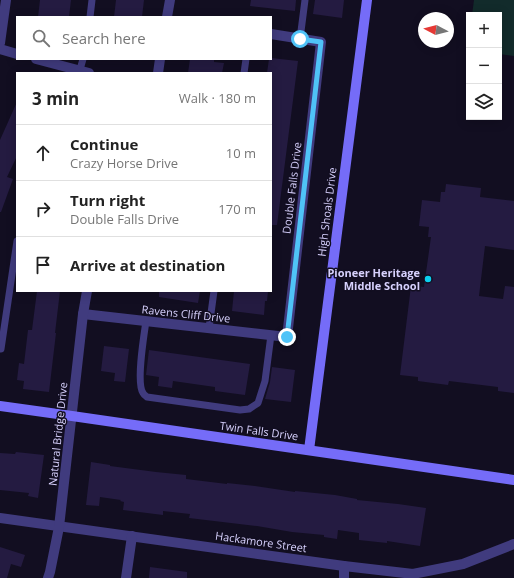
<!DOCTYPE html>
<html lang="en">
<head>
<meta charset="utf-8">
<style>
	:root { --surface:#fff; --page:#f6f6f6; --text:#222; --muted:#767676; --line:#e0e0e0 }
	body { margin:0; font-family:"Open Sans",sans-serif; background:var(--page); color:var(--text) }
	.controls { position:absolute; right:12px; top:12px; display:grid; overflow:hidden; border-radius:0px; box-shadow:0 2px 10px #0003 }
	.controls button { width:36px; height:36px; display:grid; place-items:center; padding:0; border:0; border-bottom:1px solid var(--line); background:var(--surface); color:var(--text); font:20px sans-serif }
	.compass { position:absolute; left:418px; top:12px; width:36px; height:36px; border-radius:50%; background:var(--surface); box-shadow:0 2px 10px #0003; rotate:277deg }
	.stop { position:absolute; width:12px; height:12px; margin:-9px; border:3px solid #4fc3f7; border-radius:50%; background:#fff }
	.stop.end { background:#4fc3f7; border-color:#fff; box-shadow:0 1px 4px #0008 }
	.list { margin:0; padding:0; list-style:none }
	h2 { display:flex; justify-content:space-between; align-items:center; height:52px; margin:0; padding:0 16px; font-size:17px }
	h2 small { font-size:13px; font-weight:400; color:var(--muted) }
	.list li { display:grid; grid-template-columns:26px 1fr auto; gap:12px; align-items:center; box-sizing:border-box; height:56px; padding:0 16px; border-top:1px solid var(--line) }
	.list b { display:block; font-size:15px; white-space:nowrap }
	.list p { margin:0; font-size:13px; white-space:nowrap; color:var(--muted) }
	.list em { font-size:13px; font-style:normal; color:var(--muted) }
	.icon { flex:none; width:22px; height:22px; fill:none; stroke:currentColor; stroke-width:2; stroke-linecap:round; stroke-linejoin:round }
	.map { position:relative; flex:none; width:514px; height:578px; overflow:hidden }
	.search { position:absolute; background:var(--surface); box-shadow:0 2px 10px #0003; left:16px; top:16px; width:256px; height:44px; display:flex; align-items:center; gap:10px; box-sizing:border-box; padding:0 14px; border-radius:0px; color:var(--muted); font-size:15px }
	.panel { position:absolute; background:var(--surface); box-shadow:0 2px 10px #0003; left:16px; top:72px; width:256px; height:220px; border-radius:0px }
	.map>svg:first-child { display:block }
</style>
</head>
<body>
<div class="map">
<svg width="514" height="578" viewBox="0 0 514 578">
	<rect width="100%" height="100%" fill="#120e21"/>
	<polygon fill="#122b2b" points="474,0 514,0 514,56 499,54 499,15 472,15"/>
	<g fill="#241b41">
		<polygon points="40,0 71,0 69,17 38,17"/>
		<polygon points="116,0 144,0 142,17 114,17"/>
		<polygon points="251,0 296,0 295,11 250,6"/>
		<polygon points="315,0 344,0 342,18 313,14"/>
		<polygon points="271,58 298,61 277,225 271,225 271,73 267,73 269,59 271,59"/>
		<polygon points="190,59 214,59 214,62 224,63 222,73 188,73"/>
		<polygon points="17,102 17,156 7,177 13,179 1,212 0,212 0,140"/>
		<polygon points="446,184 481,188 480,197 514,201 514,250 485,246 479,296 503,299 505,286 514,287 514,393 498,391 498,387 449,381 448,385 418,381 418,377 400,375 411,286 424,287 431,237 428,237 429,227 419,226 422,200 440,202 441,192 445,192"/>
		<polygon points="37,291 60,291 55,333 56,333 49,392 23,389 24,381 17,380 19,363 24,364 28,330 32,330"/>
		<polygon points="159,291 200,291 198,303 159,297"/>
		<polygon points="234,291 268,291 267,301 265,301 264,315 232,311"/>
		<polygon points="104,346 129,349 125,382 114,381 115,373 101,371"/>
		<polygon points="149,350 250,364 245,395 215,391 215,387 173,381 172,388 158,386 159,377 146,375"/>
		<polygon points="272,367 295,370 291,402 265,399 270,382"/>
		<polygon points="16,452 44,455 38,498 28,496 29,493 0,490 0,453 15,454"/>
		<polygon points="91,462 110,465 110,466 156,472 186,475 186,479 227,484 227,483 255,486 295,492 295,491 335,495 357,499 357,500 398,504 426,508 420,546 387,541 387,543 359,540 359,533 338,530 337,539 324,537 324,535 292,532 257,526 189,518 190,514 163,511 163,515 123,510 124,502 120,501 121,500 100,497 99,506 86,505"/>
		<polygon points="0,547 25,555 21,567 11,564 7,578 0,578"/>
		<polygon points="150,567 187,572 187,578 149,578"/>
	</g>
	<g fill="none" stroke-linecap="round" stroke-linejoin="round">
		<g stroke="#403b7e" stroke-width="7">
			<polyline points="90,17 92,0"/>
			<polyline points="300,39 305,0"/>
			<polyline points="79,73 83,59"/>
			<polyline points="244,73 246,59"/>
			<path d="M146 321C144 335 136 383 143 393 144 395 146 396 147 397L240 410 249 409 258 403 265 381 271 335"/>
			<polyline points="209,328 214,291"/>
			<polyline points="0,349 1,349 17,241"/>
		</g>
		<g stroke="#403b7e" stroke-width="10">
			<polyline points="167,17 170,0"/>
			<polyline points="0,43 6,0"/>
			<polyline points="0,49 17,54"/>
			<polyline points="36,59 89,73"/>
			<polyline points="158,73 160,59"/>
			<polyline points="83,314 287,337 321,42 271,34"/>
			<polyline points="0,518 344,566 413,574 463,564 514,544"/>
			<polyline points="48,578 50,572 59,527 83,314 87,291"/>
			<polyline points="126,578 132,536"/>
			<polyline points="344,578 344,566"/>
		</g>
		<g stroke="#756cf8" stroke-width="10">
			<polyline points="0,406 72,416 514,480"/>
			<polyline points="309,450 367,0"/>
		</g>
	</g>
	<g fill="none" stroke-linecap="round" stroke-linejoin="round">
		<polyline stroke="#4fc3f7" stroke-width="5" points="287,337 321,42 300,39"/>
	</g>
	<circle fill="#0bcfef" stroke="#120e21" stroke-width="1.5" cx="428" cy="279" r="4"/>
	<g text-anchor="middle" stroke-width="3" stroke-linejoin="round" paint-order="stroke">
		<g font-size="11" fill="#d7d1fd" stroke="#120e21">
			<text transform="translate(292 188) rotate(-83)" y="4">Double Falls Drive</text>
			<text transform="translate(327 212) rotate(-83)" y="4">High Shoals Drive</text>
			<text transform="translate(186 314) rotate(6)" y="4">Ravens Cliff Drive</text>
			<text transform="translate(259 431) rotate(8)" y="4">Twin Falls Drive</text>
			<text transform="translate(58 434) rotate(-84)" y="4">Natural Bridge Drive</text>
			<text transform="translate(261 542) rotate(8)" y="4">Hackamore Street</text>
		</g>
		<g font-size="11" font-weight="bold" fill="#d7d1fd" stroke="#120e21" text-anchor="end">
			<text x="420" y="277">Pioneer Heritage<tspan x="420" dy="13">Middle School</tspan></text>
		</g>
	</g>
</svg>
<div class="controls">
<button>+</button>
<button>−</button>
<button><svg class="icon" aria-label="layers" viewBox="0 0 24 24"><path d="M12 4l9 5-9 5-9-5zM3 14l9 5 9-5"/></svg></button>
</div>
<svg class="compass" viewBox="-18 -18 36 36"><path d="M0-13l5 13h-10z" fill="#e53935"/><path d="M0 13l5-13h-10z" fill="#767676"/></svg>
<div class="stop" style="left:300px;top:39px"></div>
<div class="stop end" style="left:287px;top:337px"></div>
<div class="search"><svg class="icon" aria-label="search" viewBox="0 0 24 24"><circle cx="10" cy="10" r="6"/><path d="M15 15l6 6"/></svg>Search here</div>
<section class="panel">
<h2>3 min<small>Walk · 180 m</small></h2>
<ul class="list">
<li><svg class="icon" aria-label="ahead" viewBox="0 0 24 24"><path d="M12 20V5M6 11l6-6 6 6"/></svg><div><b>Continue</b><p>Crazy Horse Drive</p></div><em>10 m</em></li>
<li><svg class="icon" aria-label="right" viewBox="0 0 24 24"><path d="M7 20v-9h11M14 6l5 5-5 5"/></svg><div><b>Turn right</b><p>Double Falls Drive</p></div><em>170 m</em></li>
<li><svg class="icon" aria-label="arrive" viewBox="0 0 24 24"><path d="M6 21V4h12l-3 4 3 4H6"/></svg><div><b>Arrive at destination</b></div></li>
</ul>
</section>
</div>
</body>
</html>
